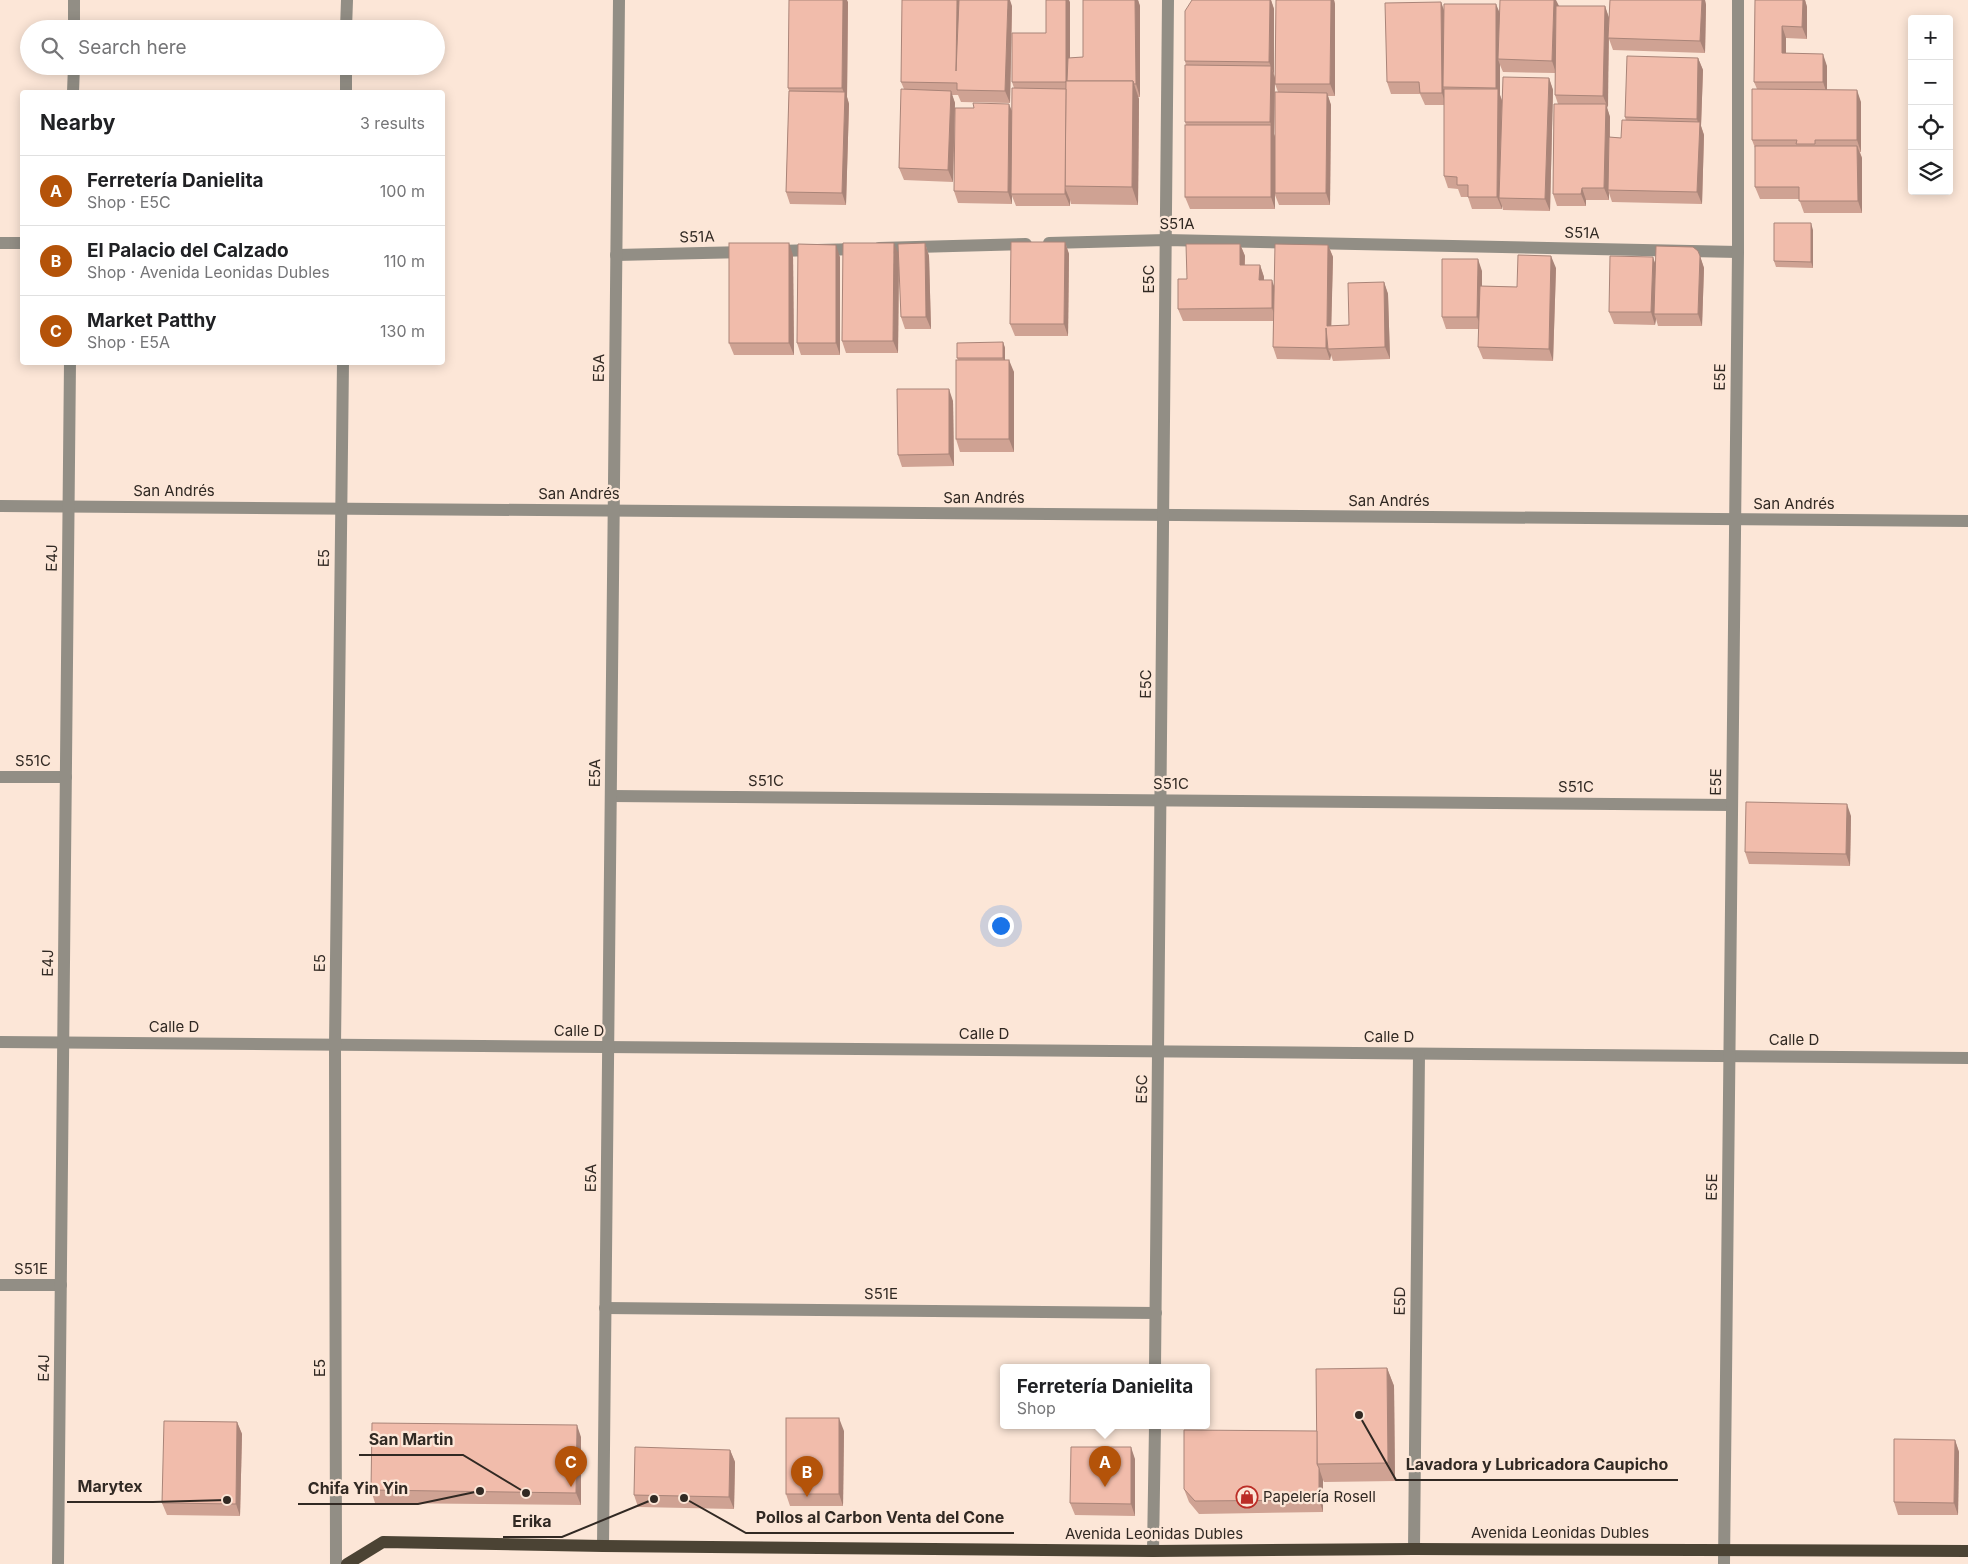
<!DOCTYPE html>
<html lang="en">
<head>
<meta charset="utf-8">
<style>
	:root { --surface:#fff; --page:#f2f2f2; --text:#202124; --muted:#757577; --line:#e0e0e0; --accent:#b45309 }
	body { margin:0; font-family:Inter,sans-serif; background:var(--page); color:var(--text) }
	.controls { position:absolute; right:15px; top:15px; display:grid; overflow:hidden; border-radius:5px; box-shadow:0 2px 12px #0003 }
	.controls button { width:45px; height:45px; display:grid; place-items:center; padding:0; border:0; border-bottom:1px solid var(--line); background:var(--surface); color:var(--text); font:25px sans-serif }
	.you { position:absolute; left:1000px; top:925px; width:18px; height:18px; margin:-12px; border:4px solid #fff; border-radius:50%; background:#1a73e8; box-shadow:0 0 0 8px #1a73e833 }
	.badge { display:grid; place-items:center; width:32px; height:32px; border-radius:50%; background:var(--accent); color:#fff; font-size:16px; font-weight:700 }
	.pin { position:absolute; translate:-50% -41px; filter:drop-shadow(0 1px 2px #0008) }
	.pin::after { content:''; position:absolute; top:26px; width:18px; height:15px; background:inherit; clip-path:polygon(0 0,100% 0,50% 100%) }
	.popup { position:absolute; left:1000px; top:1364px; width:210px; height:65px; box-sizing:border-box; display:grid; place-content:center; border-radius:5px; background:var(--surface); filter:drop-shadow(0 1px 4px #0005); font-size:16px; white-space:nowrap; color:var(--muted) }
	.popup b { font-size:19px; color:var(--text) }
	.popup::after { content:''; position:absolute; left:50%; top:100%; margin-left:-10px; border:10px solid transparent; border-top-color:var(--surface) }
	.list { margin:0; padding:0; list-style:none }
	h2 { display:flex; justify-content:space-between; align-items:center; height:65px; margin:0; padding:0 20px; font-size:21px }
	h2 small { font-size:16px; font-weight:400; color:var(--muted) }
	.list li { display:grid; grid-template-columns:32px 1fr auto; gap:15px; align-items:center; box-sizing:border-box; height:70px; padding:0 20px; border-top:1px solid var(--line) }
	.list b { display:block; font-size:19px; white-space:nowrap }
	.list p { margin:0; font-size:16px; white-space:nowrap; color:var(--muted) }
	.list em { font-size:16px; font-style:normal; color:var(--muted) }
	.icon { flex:none; width:28px; height:28px; fill:none; stroke:currentColor; stroke-width:2; stroke-linecap:round; stroke-linejoin:round }
	.map { position:relative; flex:none; width:1968px; height:1564px; overflow:hidden }
	.search { position:absolute; background:var(--surface); box-shadow:0 2px 12px #0003; left:20px; top:20px; width:425px; height:55px; display:flex; align-items:center; gap:12px; box-sizing:border-box; padding:0 18px; border-radius:28px; color:var(--muted); font-size:19px }
	.panel { position:absolute; background:var(--surface); box-shadow:0 2px 12px #0003; left:20px; top:90px; width:425px; height:275px; border-radius:5px }
	.map>svg:first-child { display:block }
</style>
</head>
<body>
<div class="map">
<svg width="1968" height="1564" viewBox="0 0 1968 1564">
	<rect width="100%" height="100%" fill="#fce6d7"/>
	<g fill="none" stroke-linecap="round" stroke-linejoin="round">
		<g stroke="#928e85" stroke-width="12">
			<polyline points="74,29 74,0"/>
			<polyline points="346,29 347,0"/>
			<polyline points="73,92 74,66"/>
			<polyline points="346,92 346,66"/>
			<polyline points="0,243 22,243"/>
			<polyline points="1049,243 1166,240 1738,252"/>
			<polyline points="879,248 1026,244"/>
			<polyline points="776,251 859,249"/>
			<polyline points="616,255 746,252"/>
			<polyline points="0,506 1968,521"/>
			<polyline points="0,777 66,777"/>
			<polyline points="611,796 1732,805"/>
			<polyline points="0,1042 1968,1058"/>
			<polyline points="0,1285 61,1285"/>
			<polyline points="605,1308 1156,1313"/>
			<polyline points="1155,1368 1168,0"/>
			<polyline points="603,1546 619,0"/>
			<polyline points="1414,1549 1419,1054"/>
			<polyline points="1153,1551 1155,1426"/>
			<polyline points="58,1564 70,362"/>
			<polyline points="336,1564 335,1045 343,362"/>
			<polyline points="1724,1564 1738,252 1738,0"/>
		</g>
		<polyline stroke="#4b4334" stroke-width="12" points="347,1564 383,1542 603,1546 1153,1551 1414,1549 1968,1551"/>
	</g>
	<g fill="#cfa293">
		<polygon points="1083,0 1138,0 1140,6 1140,97 1138,97 1139,99 1138,205 1071,204 1070,200 1070,206 1016,206 1012,196 1012,204 958,203 954,191 1012,110 1014,88 1012,82 1046,33 1070,2 1070,58 1083,57"/>
		<polygon points="1270,0 1271,0 1274,9 1274,74 1275,78 1274,134 1275,136 1278,92 1275,84 1276,0 1334,0 1335,4 1335,96 1328,96 1331,105 1330,205 1279,205 1275,195 1275,209 1190,209 1185,197 1186,125 1185,122 1186,65 1185,61"/>
		<polygon points="1610,0 1705,0 1706,5 1705,53 1613,50 1609,39 1607,108 1610,117 1610,137 1621,138 1626,121 1625,117 1698,58 1703,70 1701,126 1704,135 1702,204 1612,202 1609,193 1609,200 1586,200 1586,206 1557,206 1553,194 1558,104 1555,95 1555,73 1503,72 1500,65 1500,95 1502,100 1549,78 1553,90 1550,211 1503,210 1502,206 1502,209 1472,209 1468,197 1461,197 1458,189 1448,188 1444,176 1444,105 1425,105 1420,94 1391,94 1387,82 1441,2 1444,10 1500,14 1559,6 1605,6 1609,18"/>
		<polygon points="1755,0 1805,0 1807,7 1807,39 1786,38 1786,53 1827,66 1827,90 1861,102 1861,152 1860,152 1862,158 1862,213 1804,213 1799,199 1760,199 1755,187 1755,148 1752,140 1757,89 1754,82"/>
		<polygon points="848,2 847,97 849,104 846,205 790,204 786,192 789,91 788,88"/>
		<polygon points="1012,6 1010,103 961,102 958,95 952,95 955,103 953,182 904,180 899,168 904,89 901,82"/>
		<polygon points="1813,230 1813,268 1776,267 1774,261"/>
		<polygon points="1065,242 1069,254 1068,336 1015,336 1010,324"/>
		<polygon points="925,243 929,256 931,329 905,329 901,317 899,257 898,353 846,353 842,341 899,255"/>
		<polygon points="1240,244 1245,256 1245,265 1260,265 1264,277 1264,280 1274,286 1328,245 1333,257 1331,326 1349,325 1384,282 1388,294 1390,359 1333,361 1331,355 1330,360 1277,359 1273,347 1273,321 1183,321 1178,309 1187,279"/>
		<polygon points="793,255 794,355 734,355 729,343"/>
		<polygon points="1700,256 1704,268 1702,326 1658,326 1656,319 1655,325 1614,324 1609,312 1653,257 1655,264"/>
		<polygon points="840,257 840,355 801,355 797,343"/>
		<polygon points="1556,268 1553,361 1483,359 1478,347 1479,329 1446,329 1442,317 1482,271 1482,286 1517,287"/>
		<polygon points="1003,342 1005,348 1005,360 1014,372 1014,452 960,452 956,439 958,360 957,358"/>
		<polygon points="953,401 954,466 902,467 898,455"/>
		<polygon points="1851,816 1850,866 1749,864 1745,852"/>
		<polygon points="1387,1368 1394,1386 1395,1481 1324,1482 1323,1480 1323,1512 1199,1514 1189,1502 1184,1489 1317,1431"/>
		<polygon points="237,1422 242,1434 240,1516 167,1515 162,1503"/>
		<polygon points="844,1431 843,1506 790,1506 786,1494"/>
		<polygon points="581,1437 581,1505 375,1503 371,1490"/>
		<polygon points="1955,1440 1959,1452 1958,1515 1898,1515 1894,1502"/>
		<polygon points="730,1450 735,1462 734,1509 638,1507 634,1495"/>
		<polygon points="1135,1459 1135,1516 1075,1515 1070,1503"/>
	</g>
	<g fill="#a98478">
		<polygon points="843,0 847,0 848,2 847,97 849,104 846,205 842,193 845,95 842,88"/>
		<polygon points="957,0 961,0 956,71"/>
		<polygon points="1008,0 1010,0 1012,6 1010,103 1005,91"/>
		<polygon points="1066,0 1069,0 1070,2 1070,85 1066,82"/>
		<polygon points="1135,0 1138,0 1140,6 1140,97 1136,84"/>
		<polygon points="1270,0 1271,0 1274,9 1274,74 1269,62"/>
		<polygon points="1331,0 1334,0 1335,4 1335,96 1330,84"/>
		<polygon points="1554,0 1556,0 1559,6 1556,73 1552,61"/>
		<polygon points="1702,0 1705,0 1706,5 1705,53 1700,41"/>
		<polygon points="1803,0 1805,0 1807,7 1807,39 1802,27"/>
		<polygon points="1441,2 1445,14 1443,87 1446,95 1446,105 1442,93"/>
		<polygon points="1496,4 1501,16 1498,59 1500,65 1500,95 1502,101 1499,198 1502,206 1502,209 1497,197 1498,93 1496,88"/>
		<polygon points="1605,6 1609,18 1608,108 1603,96"/>
		<polygon points="1782,26 1786,38 1786,66 1782,53"/>
		<polygon points="1823,54 1827,66 1827,94 1823,82"/>
		<polygon points="1698,58 1703,70 1701,126 1704,135 1702,204 1697,192 1699,127 1697,119"/>
		<polygon points="1271,66 1275,78 1274,134 1275,137 1275,209 1271,197 1271,125 1270,122"/>
		<polygon points="1549,78 1553,90 1550,211 1545,199"/>
		<polygon points="1133,81 1139,99 1138,205 1132,187"/>
		<polygon points="1857,90 1861,102 1861,152 1857,140"/>
		<polygon points="951,91 955,103 953,182 948,170"/>
		<polygon points="1327,93 1331,105 1330,205 1326,193"/>
		<polygon points="1009,104 1014,116 1011,194 1012,196 1012,204 1008,192"/>
		<polygon points="1606,104 1610,117 1609,190 1608,190 1609,193 1609,200 1604,188"/>
		<polygon points="1857,146 1862,158 1862,213 1858,201"/>
		<polygon points="1065,188 1070,200 1070,206 1065,194"/>
		<polygon points="1582,188 1586,200 1586,206 1581,194"/>
		<polygon points="1811,223 1813,230 1813,268 1811,262"/>
		<polygon points="1065,242 1069,254 1068,336 1064,324"/>
		<polygon points="789,243 793,255 794,355 789,343"/>
		<polygon points="894,243 899,255 898,353 893,341"/>
		<polygon points="925,243 929,256 931,329 926,317"/>
		<polygon points="1240,244 1245,256 1244,277 1240,265"/>
		<polygon points="836,245 840,257 840,355 836,343"/>
		<polygon points="1328,245 1333,257 1331,338 1327,326"/>
		<polygon points="1551,256 1556,268 1553,361 1549,349"/>
		<polygon points="1700,256 1704,268 1702,326 1698,314"/>
		<polygon points="1653,257 1657,269 1654,314 1656,319 1655,325 1651,312"/>
		<polygon points="1478,259 1482,271 1482,329 1477,317"/>
		<polygon points="1260,265 1264,277 1264,293 1259,280"/>
		<polygon points="1272,280 1276,292 1276,320 1272,308"/>
		<polygon points="1384,282 1388,294 1390,359 1385,347"/>
		<polygon points="1326,328 1328,349 1331,355 1330,360 1326,348"/>
		<polygon points="1003,342 1005,348 1005,364 1003,358"/>
		<polygon points="1009,360 1014,372 1014,452 1009,439"/>
		<polygon points="949,389 953,401 954,466 949,454"/>
		<polygon points="1847,804 1851,816 1850,866 1846,854"/>
		<polygon points="1387,1368 1394,1386 1395,1481 1388,1463"/>
		<polygon points="839,1418 844,1431 843,1506 839,1494"/>
		<polygon points="237,1422 242,1434 240,1516 236,1504"/>
		<polygon points="577,1425 581,1437 581,1505 576,1493"/>
		<polygon points="1955,1440 1959,1452 1958,1515 1954,1503"/>
		<polygon points="1131,1447 1135,1459 1135,1516 1131,1504"/>
		<polygon points="730,1450 735,1462 734,1509 729,1497"/>
		<polygon points="1319,1468 1323,1480 1323,1512 1319,1500"/>
	</g>
	<g fill="#f1bcab" stroke="#a98478">
		<polygon points="789,0 843,0 842,88 788,88"/>
		<polygon points="902,0 957,0 956,71 959,0 1008,0 1005,91 957,90 957,83 901,82"/>
		<polygon points="1046,0 1066,0 1066,82 1012,82 1012,33 1046,33"/>
		<polygon points="1083,0 1135,0 1136,84 1134,84 1133,81 1067,81 1068,58 1083,57"/>
		<polygon points="1192,0 1270,0 1269,62 1185,61 1185,11"/>
		<polygon points="1276,0 1331,0 1330,84 1275,84"/>
		<polygon points="1500,0 1554,0 1552,61 1498,59"/>
		<polygon points="1610,0 1702,0 1700,41 1608,38"/>
		<polygon points="1755,0 1803,0 1802,27 1782,26 1782,53 1823,54 1823,82 1754,82"/>
		<polygon points="1441,2 1442,93 1420,93 1419,82 1387,82 1385,3"/>
		<polygon points="1444,4 1496,4 1496,88 1443,87"/>
		<polygon points="1556,6 1605,6 1603,96 1555,95"/>
		<polygon points="1627,56 1698,58 1697,119 1625,117"/>
		<polygon points="1185,65 1271,66 1270,122 1185,122"/>
		<polygon points="1503,77 1549,78 1545,199 1499,198"/>
		<polygon points="1066,81 1133,81 1132,187 1065,186"/>
		<polygon points="1012,88 1066,89 1065,194 1011,194"/>
		<polygon points="901,89 951,91 948,170 899,168"/>
		<polygon points="1444,89 1498,89 1497,197 1468,197 1468,185 1457,185 1457,177 1444,176"/>
		<polygon points="1752,89 1857,90 1857,140 1815,140 1815,144 1796,144 1797,140 1752,140"/>
		<polygon points="789,91 845,92 842,193 786,192"/>
		<polygon points="1275,92 1327,93 1326,193 1275,193"/>
		<polygon points="973,103 1009,104 1008,192 954,191 955,108 974,108"/>
		<polygon points="1554,104 1606,104 1604,188 1582,188 1581,194 1553,194"/>
		<polygon points="1622,120 1700,122 1697,192 1608,190 1609,137 1621,138"/>
		<rect x="1185" y="125" width="86" height="72"/>
		<polygon points="1755,146 1857,146 1858,201 1799,201 1799,187 1755,187"/>
		<polygon points="1774,223 1811,223 1811,262 1774,261"/>
		<polygon points="1011,242 1065,242 1064,324 1010,324"/>
		<rect x="729" y="243" width="60" height="100"/>
		<polygon points="843,243 894,243 893,341 842,341"/>
		<polygon points="925,243 926,317 901,317 898,244"/>
		<polygon points="798,244 836,245 836,343 797,343"/>
		<polygon points="1186,244 1240,244 1240,265 1260,265 1259,280 1272,280 1272,308 1178,309 1178,279 1187,279"/>
		<polygon points="1275,244 1328,245 1327,326 1349,325 1348,283 1384,282 1385,347 1328,349 1326,328 1326,348 1273,347"/>
		<polygon points="1656,246 1693,247 1698,251 1700,256 1698,314 1654,314"/>
		<polygon points="1518,255 1551,256 1549,349 1478,347 1480,286 1517,287"/>
		<polygon points="1610,256 1653,257 1651,312 1609,312"/>
		<polygon points="1442,259 1478,259 1477,317 1442,317"/>
		<polygon points="1003,342 1003,358 957,358 957,343"/>
		<rect x="956" y="360" width="53" height="79"/>
		<polygon points="897,389 949,389 949,454 898,455"/>
		<polygon points="1746,802 1847,804 1846,854 1745,852"/>
		<polygon points="1387,1368 1388,1463 1317,1464 1316,1369"/>
		<rect x="786" y="1418" width="53" height="76"/>
		<polygon points="164,1421 237,1422 236,1504 162,1503"/>
		<polygon points="372,1423 577,1425 576,1493 371,1490"/>
		<polygon points="1184,1430 1317,1431 1317,1464 1319,1468 1319,1500 1195,1501 1184,1489"/>
		<polygon points="1894,1439 1955,1440 1954,1503 1894,1502"/>
		<polygon points="635,1447 730,1450 729,1497 634,1495"/>
		<polygon points="1071,1447 1131,1447 1131,1504 1070,1503"/>
	</g>
	<defs>
		<g id="shop-ring" transform="scale(1.125)"><circle r="9.5" fill="#fce6d7" stroke="#bb2d26" stroke-width="1.5"/><path d="M-5-2.5h2.3a2.7 3.5 0 0 1 5.4 0H5L5.5 6h-11ZM-1.5-2.5h3a1.5 2.3 0 0 0-3 0Z" fill="#bb2d26"/></g>
	</defs>
	<g fill-rule="evenodd">
		<use href="#shop-ring" x="1247" y="1497"/>
	</g>
	<g text-anchor="middle" stroke-width="4.5" stroke-linejoin="round" paint-order="stroke">
		<g font-size="15" fill="#312923" stroke="#fce6d7">
			<text x="1177" y="229">S51A</text>
			<text transform="translate(1582 233) rotate(1)" y="5">S51A</text>
			<text transform="translate(697 237) rotate(-2)" y="5">S51A</text>
			<text transform="translate(1149 279) rotate(-90)" y="5">E5C</text>
			<text transform="translate(599 368) rotate(-89)" y="5">E5A</text>
			<text transform="translate(1720 377) rotate(-89)" y="5">E5E</text>
			<text x="174" y="496">San Andrés</text>
			<text x="579" y="499">San Andrés</text>
			<text x="984" y="503">San Andrés</text>
			<text x="1389" y="506">San Andrés</text>
			<text x="1794" y="509">San Andrés</text>
			<text transform="translate(52 558) rotate(-89)" y="5">E4J</text>
			<text transform="translate(324 558) rotate(-89)" y="5">E5</text>
			<text transform="translate(1146 684) rotate(-89)" y="5">E5C</text>
			<text x="33" y="766">S51C</text>
			<text transform="translate(595 773) rotate(-89)" y="5">E5A</text>
			<text x="766" y="786">S51C</text>
			<text transform="translate(1716 782) rotate(-89)" y="5">E5E</text>
			<text x="1171" y="789">S51C</text>
			<text x="1576" y="792">S51C</text>
			<text transform="translate(48 963) rotate(-89)" y="5">E4J</text>
			<text transform="translate(320 963) rotate(-89)" y="5">E5</text>
			<text x="174" y="1032">Calle D</text>
			<text x="579" y="1036">Calle D</text>
			<text x="984" y="1039">Calle D</text>
			<text x="1389" y="1042">Calle D</text>
			<text x="1794" y="1045">Calle D</text>
			<text transform="translate(1142 1089) rotate(-89)" y="5">E5C</text>
			<text transform="translate(591 1178) rotate(-89)" y="5">E5A</text>
			<text transform="translate(1712 1187) rotate(-89)" y="5">E5E</text>
			<text x="31" y="1274">S51E</text>
			<text x="881" y="1299">S51E</text>
			<text transform="translate(1400 1301) rotate(-89)" y="5">E5D</text>
			<text transform="translate(44 1368) rotate(-89)" y="5">E4J</text>
			<text transform="translate(320 1368) rotate(-90)" y="5">E5</text>
			<text x="1560" y="1538">Avenida Leonidas Dubles</text>
			<text x="1154" y="1539">Avenida Leonidas Dubles</text>
		</g>
		<g font-size="15" fill="#312923" stroke="#fce6d7" text-anchor="start">
			<text x="1263" y="1502">Papelería Rosell</text>
		</g>
	</g>
	<path fill="none" stroke="#312923" stroke-width="2" d="M526 1493L463 1455H359M1359 1415L1396 1480H1678M227 1500L153 1502H67M480 1491L418 1504H298M684 1498L746 1533H1014M654 1499L562 1537H503"/>
	<g fill="#312923" stroke="#fce6d7" stroke-width="2">
		<circle cx="526" cy="1493" r="5"/>
		<circle cx="1359" cy="1415" r="5"/>
		<circle cx="227" cy="1500" r="5"/>
		<circle cx="480" cy="1491" r="5"/>
		<circle cx="684" cy="1498" r="5"/>
		<circle cx="654" cy="1499" r="5"/>
	</g>
	<g font-size="16" text-anchor="middle" font-weight="bold" fill="#312923" stroke="#fce6d7" stroke-width="4.5" stroke-linejoin="round" paint-order="stroke">
		<text x="411" y="1445">San Martin</text>
		<text x="1537" y="1470">Lavadora y Lubricadora Caupicho</text>
		<text x="110" y="1492">Marytex</text>
		<text x="358" y="1494">Chifa Yin Yin</text>
		<text x="880" y="1523">Pollos al Carbon Venta del Cone</text>
		<text x="532" y="1527">Erika</text>
	</g>
</svg>
<div class="controls">
<button>+</button>
<button>−</button>
<button><svg class="icon" aria-label="locate" viewBox="0 0 24 24"><circle cx="12" cy="12" r="6"/><path d="M12 2v4M12 18v4M2 12h4M18 12h4"/></svg></button>
<button><svg class="icon" aria-label="layers" viewBox="0 0 24 24"><path d="M12 4l9 5-9 5-9-5zM3 14l9 5 9-5"/></svg></button>
</div>
<div class="you"></div>
<div class="pin badge" style="left:1105px;top:1487px">A</div>
<div class="popup"><b>Ferretería Danielita</b>Shop</div>
<div class="pin badge" style="left:807px;top:1497px">B</div>
<div class="pin badge" style="left:571px;top:1487px">C</div>
<div class="search"><svg class="icon" aria-label="search" viewBox="0 0 24 24"><circle cx="10" cy="10" r="6"/><path d="M15 15l6 6"/></svg>Search here</div>
<section class="panel">
<h2>Nearby<small>3 results</small></h2>
<ul class="list">
<li><span class="badge">A</span><div><b>Ferretería Danielita</b><p>Shop · E5C</p></div><em>100 m</em></li>
<li><span class="badge">B</span><div><b>El Palacio del Calzado</b><p>Shop · Avenida Leonidas Dubles</p></div><em>110 m</em></li>
<li><span class="badge">C</span><div><b>Market Patthy</b><p>Shop · E5A</p></div><em>130 m</em></li>
</ul>
</section>
</div>
</body>
</html>
